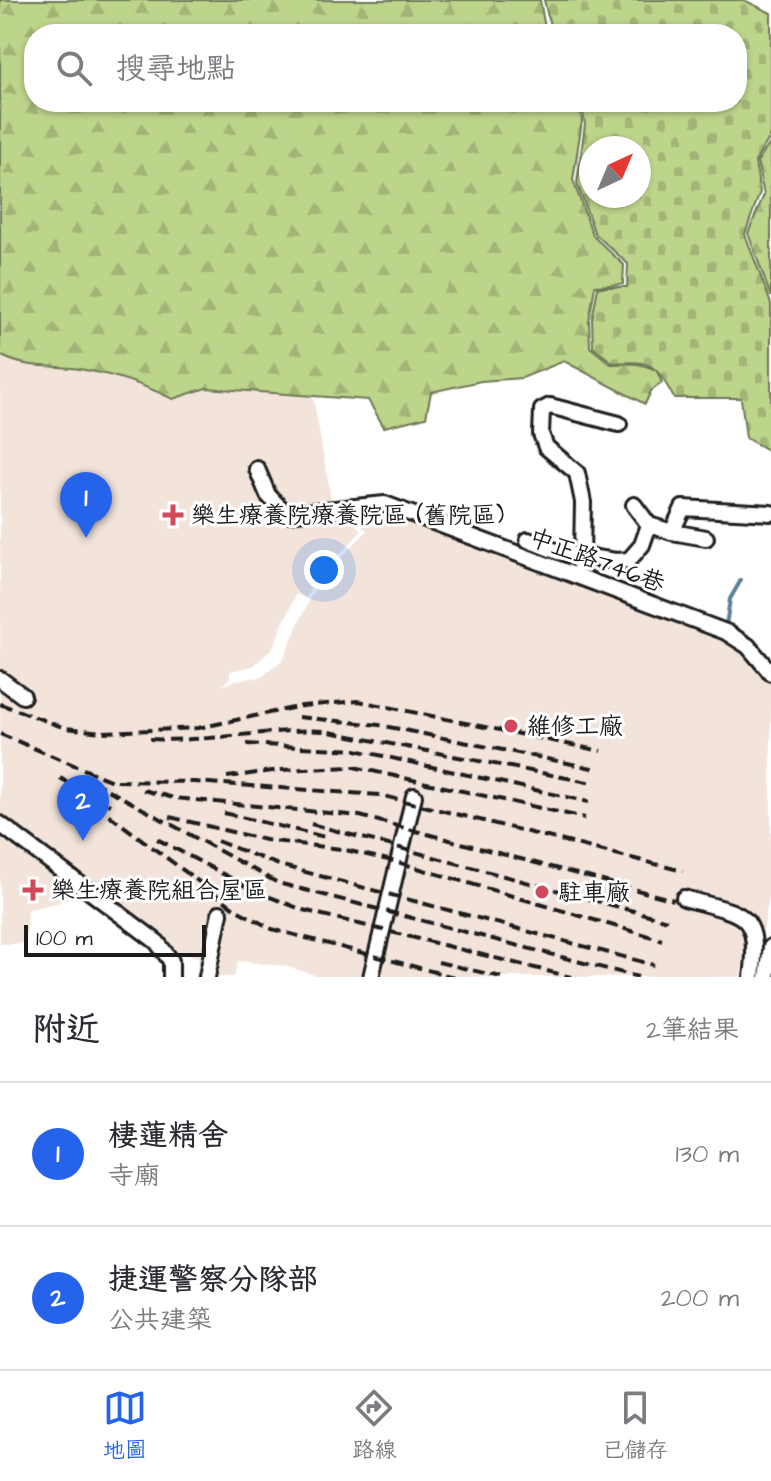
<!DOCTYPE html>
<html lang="zh-TW">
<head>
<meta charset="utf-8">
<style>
	:root { --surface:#fff; --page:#f7f7f7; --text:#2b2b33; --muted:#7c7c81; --line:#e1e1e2; --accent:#2563eb }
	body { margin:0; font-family:"Architects Daughter","LXGW WenKai TC",sans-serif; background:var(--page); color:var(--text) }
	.compass { position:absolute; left:579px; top:136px; width:72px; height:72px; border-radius:50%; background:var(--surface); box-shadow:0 2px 6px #0004; rotate:44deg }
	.scale { position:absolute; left:24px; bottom:20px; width:182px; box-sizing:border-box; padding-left:8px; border:4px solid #1c1c1c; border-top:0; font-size:22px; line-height:28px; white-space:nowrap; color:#1c1c1c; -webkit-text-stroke:6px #fff; paint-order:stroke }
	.you { position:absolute; left:324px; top:570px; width:28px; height:28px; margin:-20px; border:6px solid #fff; border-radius:50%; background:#1a73e8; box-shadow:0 0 0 12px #1a73e833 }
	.badge { display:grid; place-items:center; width:52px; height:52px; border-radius:50%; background:var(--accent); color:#fff; font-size:26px; font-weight:700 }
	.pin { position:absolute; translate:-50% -66px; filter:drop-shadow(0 2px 4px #0008) }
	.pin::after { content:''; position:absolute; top:42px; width:28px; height:24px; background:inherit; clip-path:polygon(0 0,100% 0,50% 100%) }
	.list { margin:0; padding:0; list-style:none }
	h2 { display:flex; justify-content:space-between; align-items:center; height:104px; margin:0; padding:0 32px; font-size:34px }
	h2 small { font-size:26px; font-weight:400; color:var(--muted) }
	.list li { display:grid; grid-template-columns:52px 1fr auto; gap:24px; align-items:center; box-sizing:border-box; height:144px; padding:0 32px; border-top:2px solid var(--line) }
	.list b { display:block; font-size:30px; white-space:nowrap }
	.list p { margin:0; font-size:26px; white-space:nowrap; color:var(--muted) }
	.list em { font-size:26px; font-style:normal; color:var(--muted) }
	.icon { flex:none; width:44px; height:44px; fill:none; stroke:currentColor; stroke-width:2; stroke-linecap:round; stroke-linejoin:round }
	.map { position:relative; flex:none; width:771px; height:977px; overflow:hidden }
	.search { position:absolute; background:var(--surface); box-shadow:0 2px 6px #0004; left:24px; right:24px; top:24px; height:88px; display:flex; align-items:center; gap:20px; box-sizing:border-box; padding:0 28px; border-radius:32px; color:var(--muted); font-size:30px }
	.sheet { height:392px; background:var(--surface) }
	nav { display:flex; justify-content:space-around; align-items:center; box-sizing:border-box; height:112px; border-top:2px solid var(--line); background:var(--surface); font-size:22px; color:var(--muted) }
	nav a { display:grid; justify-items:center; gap:4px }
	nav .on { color:var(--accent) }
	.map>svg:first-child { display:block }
</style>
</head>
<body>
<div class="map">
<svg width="771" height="977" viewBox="0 0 771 977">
	<defs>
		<pattern id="forest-firs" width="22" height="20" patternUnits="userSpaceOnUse" patternTransform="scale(2)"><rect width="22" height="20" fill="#bdd48b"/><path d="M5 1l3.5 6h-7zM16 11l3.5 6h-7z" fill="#a2b577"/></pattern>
		<pattern id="cemetery-stones" width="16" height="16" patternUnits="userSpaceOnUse" patternTransform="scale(2)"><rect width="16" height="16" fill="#bdd48b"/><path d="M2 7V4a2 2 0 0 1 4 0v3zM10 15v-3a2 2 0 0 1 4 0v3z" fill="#a2b577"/></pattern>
	</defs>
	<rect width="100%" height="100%" fill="#fff"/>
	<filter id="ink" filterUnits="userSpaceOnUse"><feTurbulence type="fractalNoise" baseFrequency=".0125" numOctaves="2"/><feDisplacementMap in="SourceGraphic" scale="16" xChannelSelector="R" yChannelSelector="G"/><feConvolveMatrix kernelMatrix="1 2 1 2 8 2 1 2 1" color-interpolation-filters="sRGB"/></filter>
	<g filter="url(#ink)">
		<g fill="#f3e4db">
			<polygon points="0,332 203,385 313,397 331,498 362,531 316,579 306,598 296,594 272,649 253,666 230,671 230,678 221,686 236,680 262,677 283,659 317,582 367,531 351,514 394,518 441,535 684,623 741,650 771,683 771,885 759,955 744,953 740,977 322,977 285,966 238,961 234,977 196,977 199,957 173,953 124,907 0,817"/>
			<polygon points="0,831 64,881 67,900 27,910 27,931 21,944 0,944"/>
		</g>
		<g fill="url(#forest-firs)" stroke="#6c7854" stroke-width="2">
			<path d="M0 0H540L546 34H34V102H578L582 121 573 180 593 236 624 265 623 284 595 286 589 321 590 347 611 364C629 363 641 362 657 371L662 383 651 391 645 404 564 361 522 378 481 381 431 392 426 417 384 427 368 400 206 388 173 399C142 384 114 374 79 369 50 365 26 369 0 355Z"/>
			<polygon points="771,142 771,297 748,233 764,195 757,162"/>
		</g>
		<path fill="url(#cemetery-stones)" stroke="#6c7854" stroke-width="2" fill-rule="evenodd" d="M544 0H744L771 13V135L755 162 760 192 745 234 771 304V452L746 438 741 398H674C655 364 653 360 613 363L593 347 592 320 598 287H627L628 264 595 234 577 184 585 124 581 102H737V34H552ZM591 148H639V196H591Z"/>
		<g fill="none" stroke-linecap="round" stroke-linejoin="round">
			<polyline stroke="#5a8094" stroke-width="4" points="726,625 730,599 741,580"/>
			<g stroke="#1c1c1c" stroke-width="20">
				<g id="minor">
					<polyline points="257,469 268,495 286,514 385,504 726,632 748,646 771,673"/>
					<polyline points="634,505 649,525"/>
					<polyline points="672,532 706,538"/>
					<polyline points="528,540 558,552 582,556 583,502 577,473 546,447 541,434 542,410 550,406 619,424"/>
					<polyline points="579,563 582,556 616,561 629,560 642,545 649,525 672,532 683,508 771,513"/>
					<polyline points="0,679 23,696"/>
					<polyline points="0,824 157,942 171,961 171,977"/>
					<path d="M684 898C742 915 761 909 752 977"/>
					<polyline points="207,977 220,913"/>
					<polyline points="371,977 414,796"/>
					<polyline points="767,977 771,947"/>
				</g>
			</g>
			<use href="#minor" stroke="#fff" stroke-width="14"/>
			<g stroke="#1c1c1c" stroke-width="4" stroke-dasharray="12 6" stroke-linecap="butt">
				<polyline points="0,704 65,728 103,732 198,728 302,706 359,701 601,751"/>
				<polyline points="298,717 379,725 597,769"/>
				<polyline points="0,734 112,781 195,782 380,795 683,871"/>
				<path d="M150 739C209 743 266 728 324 731L593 783"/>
				<polyline points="247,744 356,750 589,802"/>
				<polyline points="227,777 280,770 354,767 585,818"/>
				<polyline points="60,778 110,805"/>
				<polyline points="92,781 278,883 638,977"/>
				<polyline points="143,790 174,798 360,816 674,900"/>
				<polyline points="94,804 237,910 272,929 454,977"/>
				<polyline points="224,813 325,837"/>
				<polyline points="170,817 265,840 341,849 397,862 662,940"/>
				<polyline points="311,824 667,920"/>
				<polyline points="157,839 255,891 303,910 571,977"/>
				<polyline points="217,841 279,865 654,965"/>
				<polyline points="438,962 501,977"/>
			</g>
		</g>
	</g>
	<g fill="#d1495b" stroke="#fff" stroke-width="3">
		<path d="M169 503h8v8h8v8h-8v8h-8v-8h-8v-8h8z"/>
		<circle cx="511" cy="726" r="8"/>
		<path d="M29 878h8v8h8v8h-8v8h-8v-8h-8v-8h8z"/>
		<circle cx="542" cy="892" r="8"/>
	</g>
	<g text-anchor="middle" stroke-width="6" stroke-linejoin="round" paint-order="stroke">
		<g font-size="24" fill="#1c1c1c" stroke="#fff" text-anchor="start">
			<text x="191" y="523">樂生療養院療養院區 (舊院區)</text>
			<text x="527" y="734">維修工廠</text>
			<text x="51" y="898">樂生療養院組合屋區</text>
			<text x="558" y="900">駐車廠</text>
		</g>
		<g font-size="24" fill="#1c1c1c" stroke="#fff">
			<text transform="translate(597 560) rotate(20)" y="8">中正路746巷</text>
		</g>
	</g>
</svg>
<svg class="compass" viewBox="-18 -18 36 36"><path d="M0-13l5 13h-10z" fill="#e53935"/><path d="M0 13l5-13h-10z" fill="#7c7c81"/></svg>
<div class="scale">100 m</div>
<div class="you"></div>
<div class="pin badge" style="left:86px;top:538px">1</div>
<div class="pin badge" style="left:83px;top:841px">2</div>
<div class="search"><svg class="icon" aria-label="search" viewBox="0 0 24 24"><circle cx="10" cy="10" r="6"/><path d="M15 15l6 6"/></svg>搜尋地點</div>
</div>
<section class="sheet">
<h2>附近<small>2筆結果</small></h2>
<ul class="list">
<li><span class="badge">1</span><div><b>棲蓮精舍</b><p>寺廟</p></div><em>130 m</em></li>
<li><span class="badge">2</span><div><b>捷運警察分隊部</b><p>公共建築</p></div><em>200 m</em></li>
</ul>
</section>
<nav>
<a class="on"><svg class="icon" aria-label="map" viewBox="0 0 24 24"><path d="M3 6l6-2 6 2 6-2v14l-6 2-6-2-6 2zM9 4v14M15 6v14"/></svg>地圖</a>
<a><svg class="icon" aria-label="directions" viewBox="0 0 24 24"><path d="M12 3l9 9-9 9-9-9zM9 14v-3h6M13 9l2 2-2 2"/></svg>路線</a>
<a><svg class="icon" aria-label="saved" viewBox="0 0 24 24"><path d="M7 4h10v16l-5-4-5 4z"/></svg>已儲存</a>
</nav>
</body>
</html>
